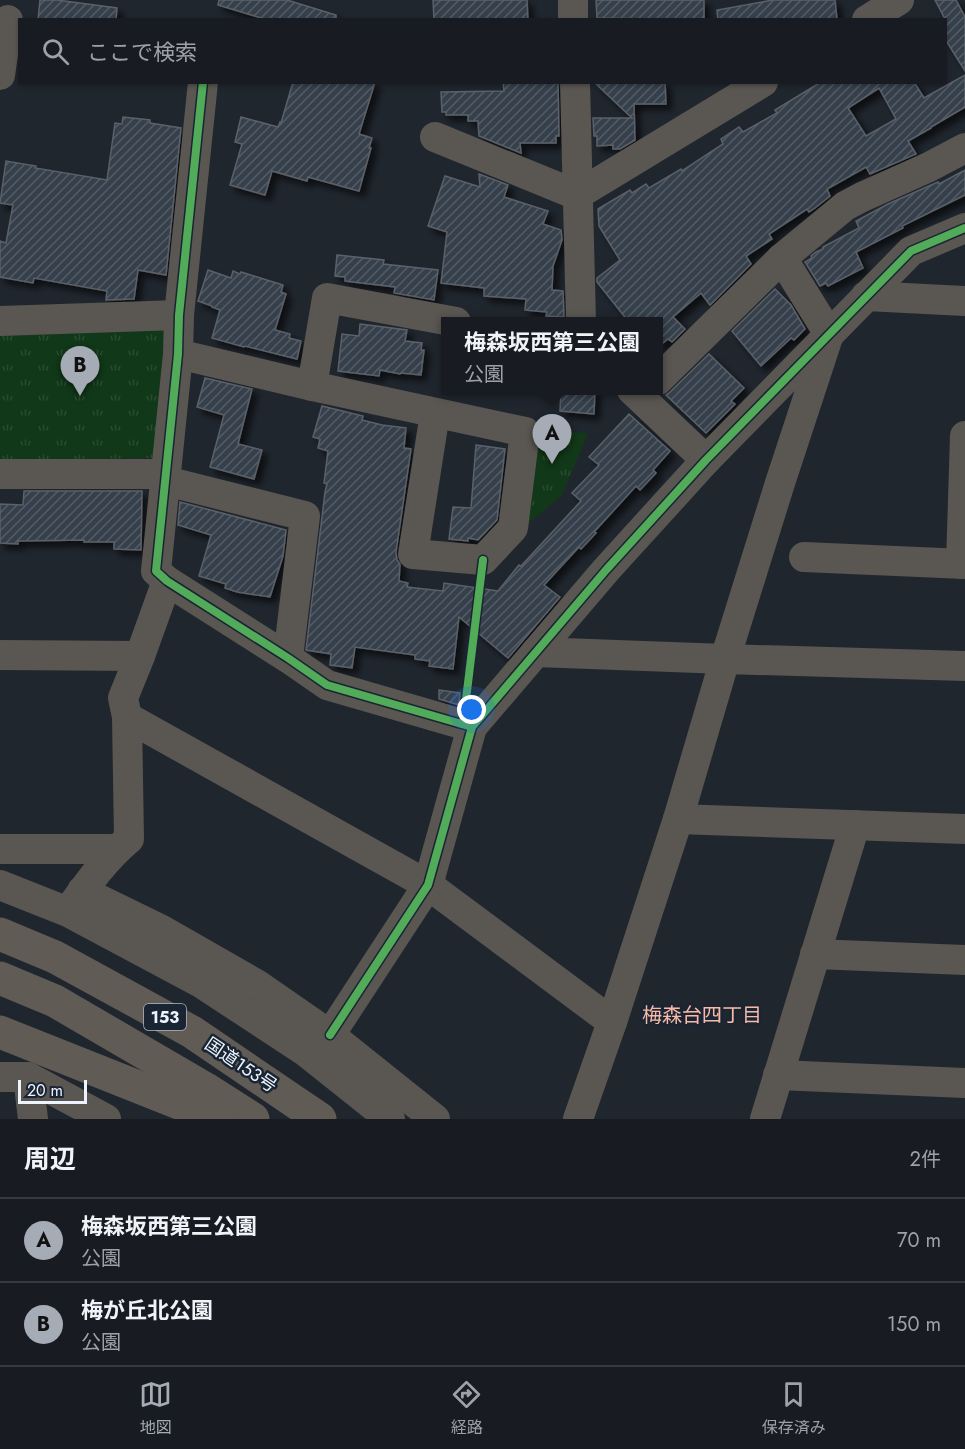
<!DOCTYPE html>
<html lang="ja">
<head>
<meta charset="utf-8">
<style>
	:root { --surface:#181c22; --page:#21252a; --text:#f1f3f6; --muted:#9fa1a5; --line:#363a40; --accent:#a5acb6 }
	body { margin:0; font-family:Jost,"Noto Sans JP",sans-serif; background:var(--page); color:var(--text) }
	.scale { position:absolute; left:18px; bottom:15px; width:69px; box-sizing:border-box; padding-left:6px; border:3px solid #edf4ff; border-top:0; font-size:16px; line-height:21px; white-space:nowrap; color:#edf4ff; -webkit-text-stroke:4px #1a2534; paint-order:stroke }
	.you { position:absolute; left:472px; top:710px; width:21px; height:21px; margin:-15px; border:4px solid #fff; border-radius:50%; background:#1a73e8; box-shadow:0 0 0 9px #1a73e833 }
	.badge { display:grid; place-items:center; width:39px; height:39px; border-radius:50%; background:var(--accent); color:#111; font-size:20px; font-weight:700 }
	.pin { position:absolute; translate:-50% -50px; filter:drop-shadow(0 2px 3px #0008) }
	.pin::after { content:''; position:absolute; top:32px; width:21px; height:18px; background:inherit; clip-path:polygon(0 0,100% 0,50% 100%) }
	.popup { position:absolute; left:441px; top:317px; width:222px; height:78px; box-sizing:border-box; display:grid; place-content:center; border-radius:0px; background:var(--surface); filter:drop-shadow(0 2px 4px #0005); font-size:20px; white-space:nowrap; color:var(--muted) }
	.popup b { font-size:22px; color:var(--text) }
	.popup::after { content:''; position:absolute; left:50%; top:100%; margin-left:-12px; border:12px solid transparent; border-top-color:var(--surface) }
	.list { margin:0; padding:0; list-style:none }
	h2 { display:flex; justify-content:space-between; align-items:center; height:78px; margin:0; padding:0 24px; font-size:26px }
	h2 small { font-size:20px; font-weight:400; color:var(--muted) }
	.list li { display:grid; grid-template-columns:39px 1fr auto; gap:18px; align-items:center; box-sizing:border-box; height:84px; padding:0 24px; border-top:2px solid var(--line) }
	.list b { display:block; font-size:22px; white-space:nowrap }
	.list p { margin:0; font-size:20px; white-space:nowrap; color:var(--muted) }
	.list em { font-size:20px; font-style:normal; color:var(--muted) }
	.icon { flex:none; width:33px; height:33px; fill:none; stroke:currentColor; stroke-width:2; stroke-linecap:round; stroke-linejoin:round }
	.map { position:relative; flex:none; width:965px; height:1119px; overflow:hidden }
	.search { position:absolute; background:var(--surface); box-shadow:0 2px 4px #0004; left:18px; right:18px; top:18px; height:66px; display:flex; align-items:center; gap:15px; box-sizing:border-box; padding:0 21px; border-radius:0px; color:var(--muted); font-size:22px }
	.sheet { height:246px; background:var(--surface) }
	nav { display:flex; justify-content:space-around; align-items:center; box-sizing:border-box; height:84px; border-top:2px solid var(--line); background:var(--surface); font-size:16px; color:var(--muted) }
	nav a { display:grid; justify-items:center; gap:3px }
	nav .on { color:var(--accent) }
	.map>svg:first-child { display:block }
</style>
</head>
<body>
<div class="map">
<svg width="965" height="1119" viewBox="0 0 965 1119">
	<defs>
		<pattern id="park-tufts" width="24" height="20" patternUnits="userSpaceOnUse" patternTransform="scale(1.5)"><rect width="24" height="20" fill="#113818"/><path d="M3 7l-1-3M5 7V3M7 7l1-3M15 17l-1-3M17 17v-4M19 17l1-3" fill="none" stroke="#284c2f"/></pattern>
		<pattern id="building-hatch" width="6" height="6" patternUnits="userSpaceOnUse" patternTransform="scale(1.5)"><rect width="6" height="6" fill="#36404c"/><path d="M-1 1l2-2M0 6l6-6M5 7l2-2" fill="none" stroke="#535c67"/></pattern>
		<filter id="shadow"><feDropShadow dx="5.5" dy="5.5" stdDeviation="3" flood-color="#0009"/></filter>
	</defs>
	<rect width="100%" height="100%" fill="#20262e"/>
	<g fill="url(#park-tufts)">
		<polygon points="165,329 155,458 0,460 0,335"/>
		<polygon points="533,430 588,433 562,495 524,527"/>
	</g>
	<g fill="url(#building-hatch)" stroke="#5b6067" stroke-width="1.5" fill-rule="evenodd" filter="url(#shadow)">
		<polygon points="40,0 57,0 117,8 116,20 38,20"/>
		<polygon points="219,0 287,0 336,15 336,20 268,20 218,5"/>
		<polygon points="433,0 527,0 528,20 434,20"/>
		<polygon points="596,0 704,0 704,20 597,18"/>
		<polygon points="773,0 835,0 837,19 718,20 717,10"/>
		<polygon points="935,0 956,0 965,17 965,71 945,39 945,19"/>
		<path d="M965 75V107L931 127V128L908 141 916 154 870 174 866 167 827 189 830 196 815 208 809 212 807 209 769 234 772 239 746 256 751 264 710 305 701 293 673 317 685 329 672 342 668 339 658 347V321H628L597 282V278L620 260 599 226 598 209 630 190 632 193 646 184 649 188 681 169 682 171 723 144 721 139 739 127 743 132 777 113 775 110 821 82H914L924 98ZM879 88 896 119 866 136 848 108Z"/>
		<polygon points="293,82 375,82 359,134 372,138 369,148 371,148 359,191 308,177 307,181 272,171 265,195 230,185 242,144 235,142 241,117 278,127 280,122 281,123"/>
		<polygon points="503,82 558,82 559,136 556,136 556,143 520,143 521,153 479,136 478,121 468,121 468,115 446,115 446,112 442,112 441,92 504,91"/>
		<polygon points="594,82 665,82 666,104 634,104 635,140 620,149 613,149 613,145 597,146 597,136 594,136 593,118 632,118"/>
		<polygon points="123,117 150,120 150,123 181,128 166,275 138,270 134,299 106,300 107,291 34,278 33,283 0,277 0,241 6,243 13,205 0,203 6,161 36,166 35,168 107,180 115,123 122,124"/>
		<polygon points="965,170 965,195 902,226 903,228 856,252 863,268 828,286 826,283 820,286 805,262 812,258 811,256 816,252 823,249 823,247 859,228 856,221 888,204 938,182 939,184"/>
		<polygon points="479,174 508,185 504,197 548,211 543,224 561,230 562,240 553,266 552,290 563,291 564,317 546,316 547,312 525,310 526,299 484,296 484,288 441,283 447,232 428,226 445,176 480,187"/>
		<polygon points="337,255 384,260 383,264 438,270 434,300 394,293 395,287 345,281 345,277 335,276"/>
		<polygon points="208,270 231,278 233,271 240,274 241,272 283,285 281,292 286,294 275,330 290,334 289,338 301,341 297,359 245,346 244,347 212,338 220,310 212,307 212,306 198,301"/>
		<polygon points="775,289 791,305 805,329 794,340 791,338 761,366 732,331"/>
		<polygon points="360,324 407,330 405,341 422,343 421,350 424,350 421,375 401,373 400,374 380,370 379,376 338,371 342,334 359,336"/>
		<polygon points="709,354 744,388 731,401 735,404 706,433 666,395 670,392"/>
		<polygon points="205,378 252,389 238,444 262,450 254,479 210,467 224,415 197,407"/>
		<polygon points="561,390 595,390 594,414 560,411"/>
		<polygon points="322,406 363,416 362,420 382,425 406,428 404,448 411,449 396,552 397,560 400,564 399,581 408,583 407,587 443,591 444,583 498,591 519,565 521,566 581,501 572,493 599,465 589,457 629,414 670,451 653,470 656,473 640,490 636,486 594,532 596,533 581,549 579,547 544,585 560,597 508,658 459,617 453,669 429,666 430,661 415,659 415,655 355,647 352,668 330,665 331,654 306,650 325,492 327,484 324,483 328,451 318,448 320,439 313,437"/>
		<polygon points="476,445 505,449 497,520 478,540 468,538 468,541 449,539 453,507 471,508"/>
		<polygon points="24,491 142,491 141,550 114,549 114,542 84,542 84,540 18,541 18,544 0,543 0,504 23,505"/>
		<polygon points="180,502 286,530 283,556 270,597 237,592 225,588 226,584 199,576 211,535 178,525"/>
		<polygon points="439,690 460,693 459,705 439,699"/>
	</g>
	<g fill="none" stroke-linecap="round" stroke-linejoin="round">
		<polyline stroke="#555453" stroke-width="4" stroke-dasharray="4.5 3" stroke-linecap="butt" points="467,691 480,585"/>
		<g stroke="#5a5651" stroke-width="30">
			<polyline points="573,0 573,20"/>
			<polyline points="867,20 899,0"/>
			<polyline points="0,75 8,20"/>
			<polyline points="203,82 179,315 178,354 156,571 167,581 288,658 327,685 472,727"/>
			<polyline points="575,82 581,322"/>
			<polyline points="435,137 577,195 763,82"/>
			<polyline points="782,258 845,206 862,197 929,167 965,148"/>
			<polyline points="866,296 965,301"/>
			<polyline points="0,321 179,315"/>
			<polyline points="178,354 312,386 525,432 513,528 483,560 413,554 435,413"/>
			<polyline points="312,386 327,298 456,322"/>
			<polyline points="632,390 706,460"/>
			<polyline points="0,474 167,474"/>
			<polyline points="166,481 305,516 288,658"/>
			<polyline points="804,557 965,564"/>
			<polyline points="961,564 965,436"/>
			<polyline points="536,652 725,659 780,483 829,334 782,258 658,380"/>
			<polyline points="0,655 140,656"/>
			<polyline points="127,717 428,885 612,1022"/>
			<polyline points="678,819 965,829"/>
			<polyline points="0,849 116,849"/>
			<polyline points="0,885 68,912 201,983 306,1052 390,1119"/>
			<polyline points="82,891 162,930 258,985 330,1035 435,1119"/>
			<path d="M71 907C88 883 106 858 129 839L127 717 123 698 140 656 167 581"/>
			<polyline points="815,954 965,960"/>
			<polyline points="330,1035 428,885 472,727 606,570 706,460 911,251 965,228"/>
			<polyline points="778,1075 965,1083"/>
			<polyline points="0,1077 28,1077 106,1119"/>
			<polyline points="28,1077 33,1119"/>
			<polyline points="578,1119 612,1022 678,819 725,659 965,666"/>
			<polyline points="765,1119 855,825"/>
		</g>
		<g stroke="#605b54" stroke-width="33">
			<polyline points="0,934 55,957 192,1032 320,1119"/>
			<polyline points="0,978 55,1001 206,1089 253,1119"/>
			<polyline points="0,1032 219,1119"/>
		</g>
		<g stroke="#1a2534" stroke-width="11">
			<g id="cycleway">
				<polyline points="203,82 179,315 178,354 156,571 167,581 288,658 327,685 472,727"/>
				<polyline points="463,724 483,560"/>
				<polyline points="330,1035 428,885 472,727 606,570 706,460 911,251 965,228"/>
			</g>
		</g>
		<use href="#cycleway" stroke="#51ab58" stroke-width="8"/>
	</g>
	<g text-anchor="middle" stroke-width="5" stroke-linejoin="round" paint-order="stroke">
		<rect fill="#1a2534" stroke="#aeb6c2" stroke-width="1.5" x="144" y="1004" width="42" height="26" rx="4.5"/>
		<g font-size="16" font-weight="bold" fill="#edf4ff">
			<text x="165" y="1023">153</text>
		</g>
		<g font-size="18" fill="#edf4ff" stroke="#1a2534">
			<text transform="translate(241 1065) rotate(34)" y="6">国道153号</text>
		</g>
		<g font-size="20" fill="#fab9a7" stroke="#1a2534">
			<text x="702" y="1022">梅森台四丁目</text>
		</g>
	</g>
</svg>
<div class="scale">20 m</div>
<div class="you"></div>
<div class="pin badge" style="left:552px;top:464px">A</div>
<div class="popup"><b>梅森坂西第三公園</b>公園</div>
<div class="pin badge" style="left:80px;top:396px">B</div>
<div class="search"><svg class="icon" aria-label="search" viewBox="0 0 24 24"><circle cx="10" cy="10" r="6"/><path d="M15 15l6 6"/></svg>ここで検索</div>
</div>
<section class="sheet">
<h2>周辺<small>2件</small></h2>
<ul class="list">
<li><span class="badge">A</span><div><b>梅森坂西第三公園</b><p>公園</p></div><em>70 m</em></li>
<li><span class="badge">B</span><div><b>梅が丘北公園</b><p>公園</p></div><em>150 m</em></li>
</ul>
</section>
<nav>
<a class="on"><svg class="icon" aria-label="map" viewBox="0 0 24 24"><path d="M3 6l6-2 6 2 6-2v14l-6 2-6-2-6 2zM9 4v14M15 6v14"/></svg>地図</a>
<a><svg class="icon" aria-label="directions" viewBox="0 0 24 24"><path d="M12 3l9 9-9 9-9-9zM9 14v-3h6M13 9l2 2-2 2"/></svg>経路</a>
<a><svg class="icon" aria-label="saved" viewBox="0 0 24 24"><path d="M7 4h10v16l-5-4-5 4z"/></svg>保存済み</a>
</nav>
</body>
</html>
